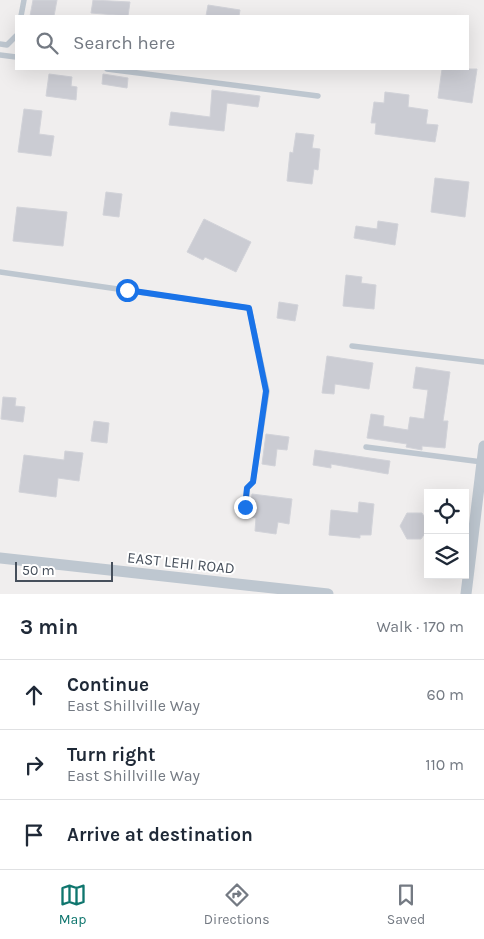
<!DOCTYPE html>
<html lang="en">
<head>
<meta charset="utf-8">
<style>
	:root { --surface:#fff; --page:#f2f2f3; --text:#1f2937; --muted:#747a83; --line:#e0e1e3; --accent:#0f766e }
	body { margin:0; font-family:Karla,sans-serif; background:var(--page); color:var(--text) }
	.controls { position:absolute; right:15px; bottom:15px; display:grid; overflow:hidden; border-radius:0px; box-shadow:0 5px 20px #0002 }
	.controls button { width:45px; height:45px; display:grid; place-items:center; padding:0; border:0; border-bottom:1px solid var(--line); background:var(--surface); color:var(--text); font:25px sans-serif }
	.scale { position:absolute; left:15px; bottom:12px; width:98px; box-sizing:border-box; padding-left:5px; border:2px solid #464f5b; border-top:0; font-size:14px; line-height:18px; white-space:nowrap; color:#464f5b; -webkit-text-stroke:4px #fff; paint-order:stroke }
	.stop { position:absolute; width:15px; height:15px; margin:-11px; border:4px solid #1a73e8; border-radius:50%; background:#fff }
	.stop.end { background:#1a73e8; border-color:#fff; box-shadow:0 1px 5px #0008 }
	.list { margin:0; padding:0; list-style:none }
	h2 { display:flex; justify-content:space-between; align-items:center; height:65px; margin:0; padding:0 20px; font-size:21px }
	h2 small { font-size:16px; font-weight:400; color:var(--muted) }
	.list li { display:grid; grid-template-columns:32px 1fr auto; gap:15px; align-items:center; box-sizing:border-box; height:70px; padding:0 20px; border-top:1px solid var(--line) }
	.list b { display:block; font-size:19px; white-space:nowrap }
	.list p { margin:0; font-size:16px; white-space:nowrap; color:var(--muted) }
	.list em { font-size:16px; font-style:normal; color:var(--muted) }
	.icon { flex:none; width:28px; height:28px; fill:none; stroke:currentColor; stroke-width:2; stroke-linecap:round; stroke-linejoin:round }
	.map { position:relative; flex:none; width:484px; height:594px; overflow:hidden }
	.search { position:absolute; background:var(--surface); box-shadow:0 5px 20px #0002; left:15px; right:15px; top:15px; height:55px; display:flex; align-items:center; gap:12px; box-sizing:border-box; padding:0 18px; border-radius:0px; color:var(--muted); font-size:19px }
	.sheet { height:275px; background:var(--surface) }
	nav { display:flex; justify-content:space-around; align-items:center; box-sizing:border-box; height:70px; border-top:1px solid var(--line); background:var(--surface); font-size:14px; color:var(--muted) }
	nav a { display:grid; justify-items:center; gap:2px }
	nav .on { color:var(--accent) }
	.map>svg:first-child { display:block }
</style>
</head>
<body>
<div class="map">
<svg width="484" height="594" viewBox="0 0 484 594">
	<rect width="100%" height="100%" fill="#f0eeee"/>
	<g fill="#cbccd3" stroke="#d2d3d9">
		<polygon points="33,0 57,0 54,16 30,16"/>
		<polygon points="93,0 130,2 128,16 91,13"/>
		<polygon points="208,5 240,10 239,16 206,16"/>
		<polygon points="442,69 477,69 472,103 438,98"/>
		<polygon points="49,74 72,77 71,86 77,87 76,100 46,96"/>
		<polygon points="103,74 128,78 127,88 102,84"/>
		<polygon points="212,90 260,96 258,107 227,103 224,131 169,125 171,112 210,117"/>
		<polygon points="385,92 409,95 408,107 428,110 426,124 438,125 435,142 375,134 376,123 371,123 374,102 384,103"/>
		<polygon points="24,109 42,111 39,134 54,136 51,156 18,152"/>
		<polygon points="296,133 314,135 312,148 320,149 318,170 314,169 312,184 287,181 290,152 293,153"/>
		<polygon points="435,178 469,182 465,217 431,212"/>
		<polygon points="106,192 122,194 119,217 103,215"/>
		<polygon points="17,207 67,212 63,246 13,241"/>
		<polygon points="204,219 251,242 236,272 205,257 203,260 187,252"/>
		<polygon points="378,221 398,224 395,245 354,238 356,226 377,229"/>
		<polygon points="346,275 362,277 361,283 376,285 374,309 343,306"/>
		<polygon points="279,302 298,305 295,321 277,318"/>
		<polygon points="327,356 373,363 369,389 335,384 334,394 322,393"/>
		<polygon points="416,367 450,372 443,421 448,421 445,448 422,446 422,450 406,447 407,444 367,438 371,414 384,416 383,426 408,430 410,417 424,419 428,390 413,388"/>
		<polygon points="3,397 16,398 15,406 25,407 23,422 1,419"/>
		<polygon points="94,421 109,423 107,443 91,441"/>
		<polygon points="266,434 289,437 287,450 277,449 275,466 262,464"/>
		<polygon points="315,450 390,461 388,474 331,464 331,468 313,465"/>
		<polygon points="65,451 83,453 79,481 58,478 56,497 19,492 24,455 64,460"/>
		<polygon points="252,494 292,499 289,524 278,522 276,534 255,531 256,518 249,517"/>
		<polygon points="359,502 374,504 371,535 360,535 360,538 329,535 331,510 358,513"/>
		<polygon points="407,513 422,513 428,523 428,529 421,539 407,539 400,526"/>
	</g>
	<g fill="none" stroke-linecap="round" stroke-linejoin="round">
		<g stroke="#bec7d0" stroke-width="5.5">
			<polyline points="21,16 24,0"/>
			<polyline points="0,44 7,45 16,36"/>
			<polyline points="0,55 16,57"/>
			<polyline points="107,69 318,96"/>
			<polyline points="0,272 249,308 267,391 253,482 247,488 245,507"/>
			<polyline points="352,346 484,362"/>
			<polyline points="366,447 482,462"/>
		</g>
		<g stroke="#bec7d0" stroke-width="11">
			<polyline points="0,558 328,594"/>
			<polyline points="466,594 484,446"/>
		</g>
	</g>
	<g fill="none" stroke-linecap="round" stroke-linejoin="round">
		<polyline stroke="#1a73e8" stroke-width="6" points="127,290 249,308 266,391 253,482 247,488 245,507"/>
	</g>
	<g text-anchor="middle" stroke-width="4" stroke-linejoin="round" paint-order="stroke">
		<g font-size="15" fill="#464f5b" stroke="#fff">
			<text transform="translate(181 563) rotate(6)" y="5">EAST LEHI ROAD</text>
		</g>
	</g>
</svg>
<div class="controls">
<button><svg class="icon" aria-label="locate" viewBox="0 0 24 24"><circle cx="12" cy="12" r="6"/><path d="M12 2v4M12 18v4M2 12h4M18 12h4"/></svg></button>
<button><svg class="icon" aria-label="layers" viewBox="0 0 24 24"><path d="M12 4l9 5-9 5-9-5zM3 14l9 5 9-5"/></svg></button>
</div>
<div class="scale">50 m</div>
<div class="stop" style="left:127px;top:290px"></div>
<div class="stop end" style="left:245px;top:507px"></div>
<div class="search"><svg class="icon" aria-label="search" viewBox="0 0 24 24"><circle cx="10" cy="10" r="6"/><path d="M15 15l6 6"/></svg>Search here</div>
</div>
<section class="sheet">
<h2>3 min<small>Walk · 170 m</small></h2>
<ul class="list">
<li><svg class="icon" aria-label="ahead" viewBox="0 0 24 24"><path d="M12 20V5M6 11l6-6 6 6"/></svg><div><b>Continue</b><p>East Shillville Way</p></div><em>60 m</em></li>
<li><svg class="icon" aria-label="right" viewBox="0 0 24 24"><path d="M7 20v-9h11M14 6l5 5-5 5"/></svg><div><b>Turn right</b><p>East Shillville Way</p></div><em>110 m</em></li>
<li><svg class="icon" aria-label="arrive" viewBox="0 0 24 24"><path d="M6 21V4h12l-3 4 3 4H6"/></svg><div><b>Arrive at destination</b></div></li>
</ul>
</section>
<nav>
<a class="on"><svg class="icon" aria-label="map" viewBox="0 0 24 24"><path d="M3 6l6-2 6 2 6-2v14l-6 2-6-2-6 2zM9 4v14M15 6v14"/></svg>Map</a>
<a><svg class="icon" aria-label="directions" viewBox="0 0 24 24"><path d="M12 3l9 9-9 9-9-9zM9 14v-3h6M13 9l2 2-2 2"/></svg>Directions</a>
<a><svg class="icon" aria-label="saved" viewBox="0 0 24 24"><path d="M7 4h10v16l-5-4-5 4z"/></svg>Saved</a>
</nav>
</body>
</html>
